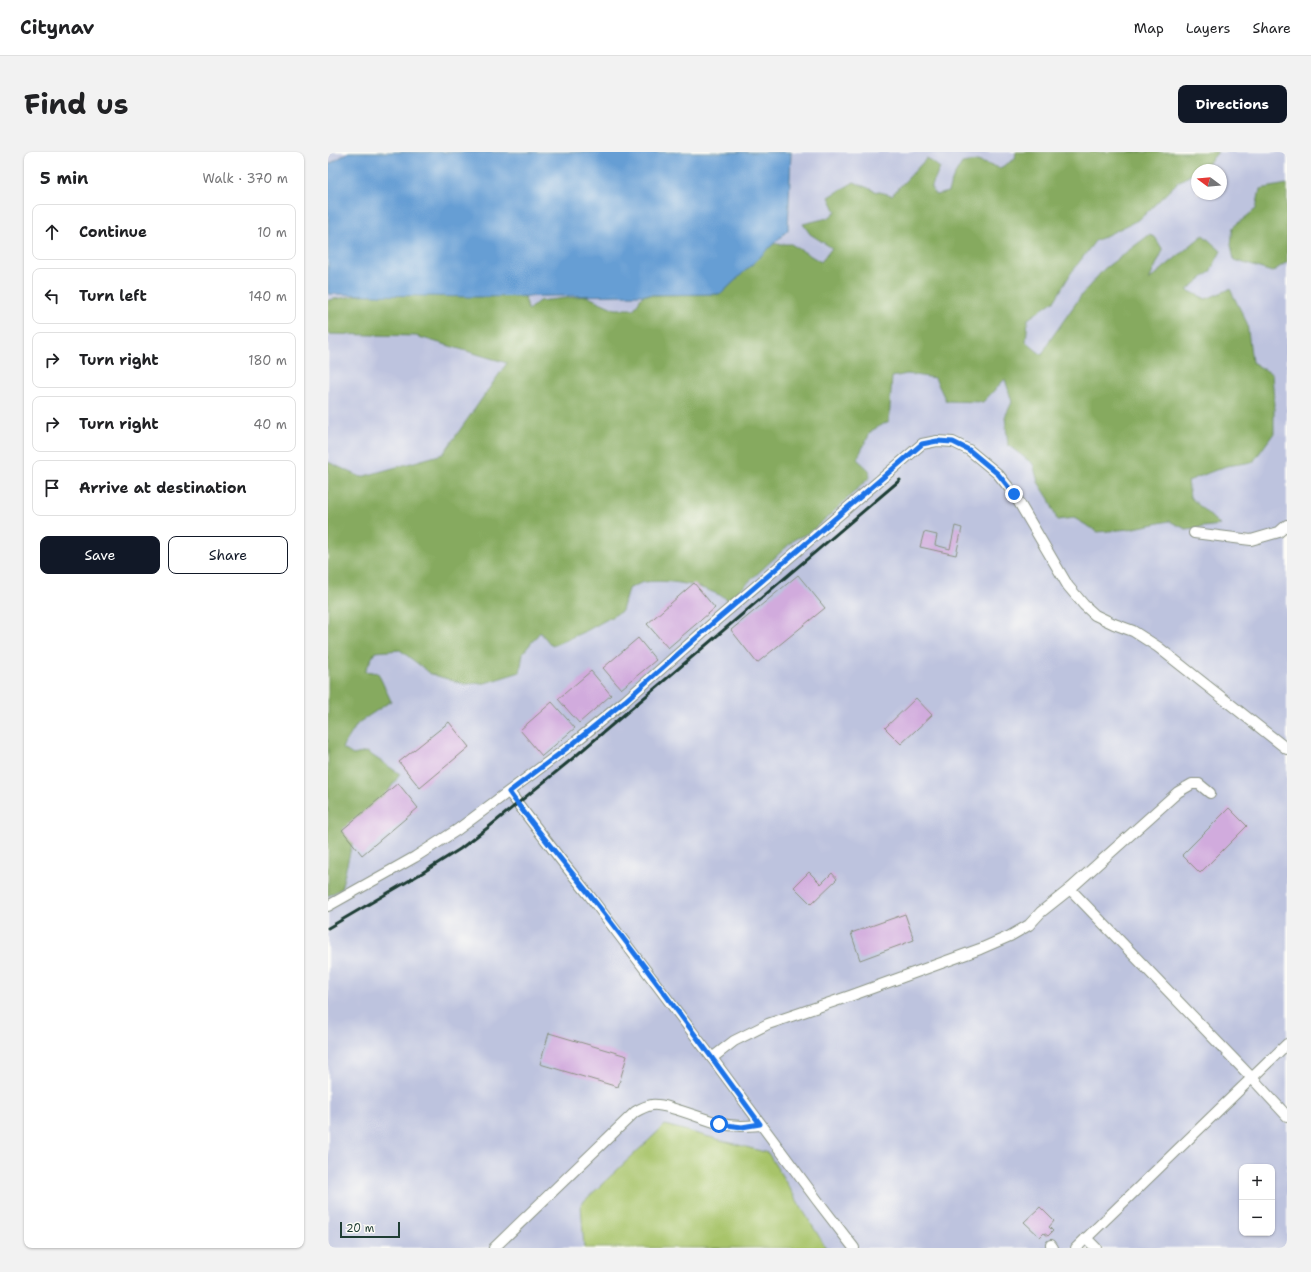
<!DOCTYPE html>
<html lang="en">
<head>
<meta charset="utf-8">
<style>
	:root { --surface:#fff; --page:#f2f2f2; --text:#202124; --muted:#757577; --line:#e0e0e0; --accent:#111827 }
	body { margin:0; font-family:"Shantell Sans",sans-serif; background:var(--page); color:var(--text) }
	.controls { position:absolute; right:12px; bottom:12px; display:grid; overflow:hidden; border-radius:8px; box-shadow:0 1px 3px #0004 }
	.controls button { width:36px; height:36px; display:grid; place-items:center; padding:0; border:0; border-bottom:1px solid var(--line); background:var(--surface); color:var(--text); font:20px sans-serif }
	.compass { position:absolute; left:863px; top:12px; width:36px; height:36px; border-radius:50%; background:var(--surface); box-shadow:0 1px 3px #0004; rotate:286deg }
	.scale { position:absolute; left:12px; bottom:10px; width:60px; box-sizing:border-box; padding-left:4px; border:2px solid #1f3d34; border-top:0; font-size:11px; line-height:14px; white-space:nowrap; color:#1f3d34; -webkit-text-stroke:3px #fdfcf7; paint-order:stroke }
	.stop { position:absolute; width:12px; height:12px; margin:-9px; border:3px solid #1a73e8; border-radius:50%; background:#fff }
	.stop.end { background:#1a73e8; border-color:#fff; box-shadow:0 1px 4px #0008 }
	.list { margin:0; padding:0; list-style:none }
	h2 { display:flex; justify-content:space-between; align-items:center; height:52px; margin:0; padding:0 16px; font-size:17px }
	h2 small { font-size:13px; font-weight:400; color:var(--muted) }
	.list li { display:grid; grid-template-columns:26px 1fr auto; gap:12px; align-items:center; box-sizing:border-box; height:56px; margin:0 8px 8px; padding:0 8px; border:1px solid var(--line); border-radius:8px }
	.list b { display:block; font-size:15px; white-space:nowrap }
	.list em { font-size:13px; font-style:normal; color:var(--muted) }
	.actions { display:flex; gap:8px; padding:12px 16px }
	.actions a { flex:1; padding:9px 0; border:1px solid var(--accent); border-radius:8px; text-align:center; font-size:14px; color:var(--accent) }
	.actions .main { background:var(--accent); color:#fff }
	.icon { flex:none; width:22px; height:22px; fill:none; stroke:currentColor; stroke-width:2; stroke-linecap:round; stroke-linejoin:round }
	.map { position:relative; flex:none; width:959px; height:1096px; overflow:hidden; border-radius:8px }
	header { display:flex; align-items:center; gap:24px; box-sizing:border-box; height:56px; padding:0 20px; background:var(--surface); border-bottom:1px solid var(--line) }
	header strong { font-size:19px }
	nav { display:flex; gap:22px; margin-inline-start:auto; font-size:14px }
	.intro { display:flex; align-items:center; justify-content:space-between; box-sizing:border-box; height:96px; padding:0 24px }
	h1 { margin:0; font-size:28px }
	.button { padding:10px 18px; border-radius:8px; background:var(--accent); color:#fff; font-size:14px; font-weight:700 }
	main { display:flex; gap:24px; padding:0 24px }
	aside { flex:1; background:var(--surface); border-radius:8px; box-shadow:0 1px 3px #0004 }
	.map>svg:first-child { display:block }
</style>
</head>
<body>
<header>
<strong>Citynav</strong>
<nav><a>Map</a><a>Layers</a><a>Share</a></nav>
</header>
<div class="intro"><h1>Find us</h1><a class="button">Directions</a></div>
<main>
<aside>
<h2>5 min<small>Walk · 370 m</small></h2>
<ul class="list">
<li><svg class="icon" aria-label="ahead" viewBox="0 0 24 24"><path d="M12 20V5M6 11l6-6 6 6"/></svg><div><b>Continue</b></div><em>10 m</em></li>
<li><svg class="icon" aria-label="left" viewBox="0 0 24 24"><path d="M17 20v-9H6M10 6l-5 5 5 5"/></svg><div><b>Turn left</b></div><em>140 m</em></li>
<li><svg class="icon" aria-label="right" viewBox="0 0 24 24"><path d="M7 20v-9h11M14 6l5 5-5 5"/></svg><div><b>Turn right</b></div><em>180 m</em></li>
<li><svg class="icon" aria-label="right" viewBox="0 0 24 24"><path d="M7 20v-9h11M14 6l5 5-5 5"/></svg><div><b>Turn right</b></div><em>40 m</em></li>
<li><svg class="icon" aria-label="arrive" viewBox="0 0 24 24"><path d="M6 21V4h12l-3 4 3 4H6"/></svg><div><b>Arrive at destination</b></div></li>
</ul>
<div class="actions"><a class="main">Save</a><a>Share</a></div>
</aside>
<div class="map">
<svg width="959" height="1096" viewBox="0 0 959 1096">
	<rect width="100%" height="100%" fill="#fdfcf7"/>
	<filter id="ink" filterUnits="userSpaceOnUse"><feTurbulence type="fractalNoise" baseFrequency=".025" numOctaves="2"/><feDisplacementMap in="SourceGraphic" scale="8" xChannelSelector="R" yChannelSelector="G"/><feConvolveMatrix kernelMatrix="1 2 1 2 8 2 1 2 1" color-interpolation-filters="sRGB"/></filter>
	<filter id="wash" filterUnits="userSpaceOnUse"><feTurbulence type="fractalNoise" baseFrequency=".012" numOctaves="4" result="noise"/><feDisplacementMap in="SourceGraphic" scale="16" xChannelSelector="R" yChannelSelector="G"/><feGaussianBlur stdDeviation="0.9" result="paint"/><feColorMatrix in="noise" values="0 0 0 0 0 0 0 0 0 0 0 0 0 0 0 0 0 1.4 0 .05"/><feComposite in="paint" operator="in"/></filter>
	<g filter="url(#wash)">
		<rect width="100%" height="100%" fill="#f4e9d3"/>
		<path fill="#bdc3de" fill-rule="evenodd" d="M0 0H959V1096H0ZM869 18H893V42H869ZM914 1015H944V1081H914Z"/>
		<polygon fill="#a8c46a" stroke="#64804f" points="337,973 440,1001 498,1096 256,1096 253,1052"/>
		<g fill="#86aa5e" stroke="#527449">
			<path d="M688 0H890L878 14 869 18V19L850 30 812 67 767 89 743 121 727 148 700 167 698 190 714 203 722 188 755 141 776 117 821 83 827 85 835 98 821 128 875 83 893 99 882 120 859 138 878 147 902 137 919 171 924 210 944 222 946 248V281L925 310 898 314 860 329 862 345 892 373 858 377 841 369 801 377 770 380 746 366 729 368 721 347 710 330 705 312 680 293 677 265 684 250 677 227 655 250 618 249 607 226 579 222 564 225 561 269 543 279 529 307 541 318 542 325 503 362 481 381 467 387 401 448C377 434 345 427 317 430 311 431 305 435 300 437L294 459 260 478 224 494 212 480 195 501 192 520 157 531 136 532 103 522 72 498 47 500 37 519 50 521 63 549 30 571 14 596 25 603 39 600 72 622 24 692 13 737 0 744V310L33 325 115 302 179 211 88 184 0 182V148L129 128 197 145 200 158 211 149 258 144 287 157H306L315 143 393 142 445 92H463L493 110 504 96 482 82 475 72 500 66 508 60 501 45 526 30 547 39 564 43 599 6 612 16 603 36 608 43 620 40 625 26 634 11 649 9 672 16 687 7Z"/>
			<polygon points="959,32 959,110 944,120 906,108 903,93 905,75 928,57 932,37"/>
		</g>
		<polygon fill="#669ed4" stroke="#426e84" points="21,0 463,0 460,78 393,142 144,145 0,142 0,13"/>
		<g id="blocks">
			<g fill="#d1abdd">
				<polygon points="627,374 634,376 628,403 592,395 596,380 609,383 607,393 622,397"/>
				<polygon points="470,423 497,456 429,511 403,478"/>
				<polygon points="366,431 387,456 340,496 319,472"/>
				<polygon points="310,486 328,508 293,537 275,516"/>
				<polygon points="263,519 283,543 251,571 230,547"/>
				<polygon points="588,546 604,563 573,592 557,576"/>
				<polygon points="224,550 247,576 214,604 192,578"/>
				<polygon points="121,570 141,595 92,636 71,610"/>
				<polygon points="70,631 90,656 34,703 14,678"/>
				<polygon points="901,656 919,674 872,721 854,703"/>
				<polygon points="481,720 493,732 504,721 509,727 483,752 466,735"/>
				<polygon points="577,762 586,788 532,808 523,781"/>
				<polygon points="221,881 299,904 290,935 212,912"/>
				<polygon points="712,1055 726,1069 721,1075 725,1079 720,1084 716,1081 712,1085 696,1070"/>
			</g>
		</g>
	</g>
	<g filter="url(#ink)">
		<use href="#blocks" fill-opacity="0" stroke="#8a9384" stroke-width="1"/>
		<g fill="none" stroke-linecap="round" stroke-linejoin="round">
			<g stroke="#8a9384" stroke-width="12">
				<g id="service">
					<polyline points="866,381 923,388 951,380 959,373"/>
					<polyline points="181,640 233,708 261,743 384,906 489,1048 526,1096"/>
					<polyline points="742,737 924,926 959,964"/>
					<polyline points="0,754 87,705 129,678 247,590 297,549 385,471 594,292 609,289 625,290 641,298 670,322 686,342 740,434 756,453 767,463 786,472 805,479 830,495 959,597"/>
					<polyline points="384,906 406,889 440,872 522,844 652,797 682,784 701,773 713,760 742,737 850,640 864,632 871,632 882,641"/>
					<polyline points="758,1086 768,1096"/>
					<polyline points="723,1093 725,1096"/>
					<path d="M166 1096 307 960C312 957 318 954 324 953 337 951 374 967 390 971 404 975 418 974 433 973"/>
					<polyline points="748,1096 959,892"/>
				</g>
			</g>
			<use href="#service" stroke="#fff" stroke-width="10"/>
			<polyline stroke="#1f3d34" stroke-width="3" points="0,776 94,721 132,697 162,674 244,607 572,328"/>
		</g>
	</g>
	<g fill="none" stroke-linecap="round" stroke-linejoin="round" filter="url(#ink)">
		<path stroke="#1a73e8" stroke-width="5" d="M391 972 414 975 432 972C376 895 320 817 261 742 234 708 206 675 181 640L247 590 297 549 385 471 594 292 609 289 625 290 641 298 670 322 686 342"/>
	</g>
</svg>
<div class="controls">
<button>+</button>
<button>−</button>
</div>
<svg class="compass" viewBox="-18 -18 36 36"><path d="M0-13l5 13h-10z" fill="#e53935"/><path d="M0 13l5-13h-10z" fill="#757577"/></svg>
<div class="scale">20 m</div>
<div class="stop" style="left:391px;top:972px"></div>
<div class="stop end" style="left:686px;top:342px"></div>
</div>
</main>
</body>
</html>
